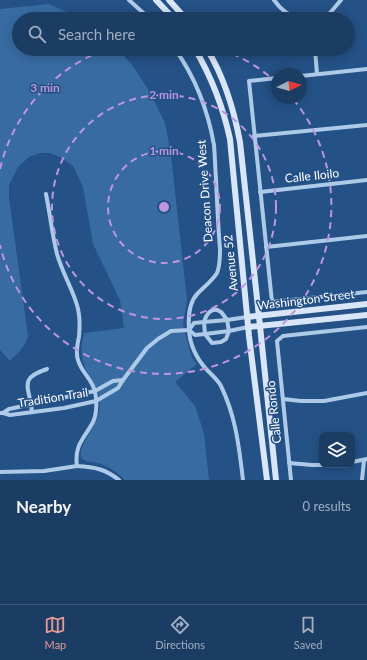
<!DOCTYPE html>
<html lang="en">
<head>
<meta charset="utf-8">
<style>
	:root { --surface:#1b3d64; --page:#24446a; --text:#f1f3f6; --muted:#a0aebf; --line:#395678; --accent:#e69b98 }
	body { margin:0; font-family:Lato,sans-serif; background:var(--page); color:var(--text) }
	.controls { position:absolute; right:12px; bottom:12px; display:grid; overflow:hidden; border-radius:8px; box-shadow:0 2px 10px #0003 }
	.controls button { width:36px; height:36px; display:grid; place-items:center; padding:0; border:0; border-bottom:1px solid var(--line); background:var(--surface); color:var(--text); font:20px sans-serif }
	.compass { position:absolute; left:271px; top:68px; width:36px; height:36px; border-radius:50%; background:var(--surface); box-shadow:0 2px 10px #0003; rotate:84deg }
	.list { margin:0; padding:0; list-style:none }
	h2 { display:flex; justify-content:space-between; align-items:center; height:52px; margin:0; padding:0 16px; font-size:17px }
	h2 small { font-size:13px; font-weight:400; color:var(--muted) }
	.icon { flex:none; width:22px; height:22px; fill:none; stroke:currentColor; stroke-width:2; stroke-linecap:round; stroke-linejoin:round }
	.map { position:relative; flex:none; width:367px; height:480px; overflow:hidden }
	.search { position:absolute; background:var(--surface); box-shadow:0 2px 10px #0003; left:12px; right:12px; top:12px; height:44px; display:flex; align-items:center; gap:10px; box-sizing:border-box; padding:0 14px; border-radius:22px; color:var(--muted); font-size:15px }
	.sheet { height:124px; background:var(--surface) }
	nav { display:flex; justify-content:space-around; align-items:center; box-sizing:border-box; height:56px; border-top:1px solid var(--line); background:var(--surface); font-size:11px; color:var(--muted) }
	nav a { display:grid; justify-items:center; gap:2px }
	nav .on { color:var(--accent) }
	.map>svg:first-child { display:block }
</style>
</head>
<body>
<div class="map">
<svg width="367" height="480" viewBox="0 0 367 480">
	<rect width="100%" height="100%" fill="#245186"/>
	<path fill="#386ba2" d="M49 4 82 19H19V49H118L132 65 150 92 165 123 171 155 187 300 183 325 192 358 197 364 175 382 195 406 204 433 209 480H125C117 472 109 466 97 463 92 461 83 463 81 456 78 447 97 425 99 412 103 387 88 381 83 361 80 352 82 342 84 333L124 328 120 300 93 244 83 187 73 166 60 157 50 153H40L29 157 18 167 9 185V198L28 336C25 347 18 353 10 361L0 350V9Z"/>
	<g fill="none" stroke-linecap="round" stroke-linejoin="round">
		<g stroke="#aecae9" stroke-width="4">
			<polyline points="129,0 150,19"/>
			<path d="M274 0C281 10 289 16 300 19"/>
			<polyline points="317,19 330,13 341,0"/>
			<path d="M175 49C195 77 208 111 214 145 215 156 215 167 216 178 217 202 218 225 220 249 220 256 220 266 217 273 212 281 205 286 198 293 189 302 188 317 189 330 190 346 196 358 207 370 212 375 218 380 221 386 236 417 239 447 243 480"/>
			<polyline points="315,49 317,74"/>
			<polyline points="301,76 367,69"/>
			<polyline points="277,78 249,81 272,302 367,292"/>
			<polyline points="254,136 367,125"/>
			<polyline points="260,192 367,180"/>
			<path d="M46 194C50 214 52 234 57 254 62 272 72 288 77 305 80 315 80 326 79 336 78 344 75 351 78 360 81 372 93 380 95 392 97 400 97 414 93 422 84 439 74 445 77 466 95 467 105 469 119 480"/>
			<polyline points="266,247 367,236"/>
			<polygon points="227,320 229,331 205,334 204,322"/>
			<polyline points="189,330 195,335 205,334 212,343 221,342 226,339 229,331 248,327"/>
			<polyline points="283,399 301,401 324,401 367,393"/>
			<path d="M32 412C30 387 17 379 47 369"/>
			<path d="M0 413H3L10 415 64 408 96 401 118 388 123 380 147 348 158 339 171 331 189 330 194 323 204 322C206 315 212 305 221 312 223 314 225 317 227 320L247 317"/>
			<polyline points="3,413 9,409 95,391 113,381 123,380"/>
			<polyline points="352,462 367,459"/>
			<polyline points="289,463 312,465 333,465"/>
			<polyline points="0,472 44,471 77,466"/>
			<polyline points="291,480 277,341 283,336 367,327"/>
			<polyline points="362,480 364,460"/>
		</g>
		<g stroke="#d9e6f7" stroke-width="6">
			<polyline points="156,0 174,19"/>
			<polyline points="169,0 186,19"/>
			<path d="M195 49C212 78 223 107 230 139L249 336 267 480"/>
			<path d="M207 49C224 77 234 110 240 142L260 326 276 480"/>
			<polyline points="247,317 367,304"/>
			<polyline points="248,327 367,315"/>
		</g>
	</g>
	<g fill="none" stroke="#bd96df" stroke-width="2" stroke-dasharray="7 5">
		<circle cx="164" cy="207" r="56"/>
		<circle cx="164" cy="207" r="112"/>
		<path d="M0 169A168 168 0 0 1 107 49M221 49A168 168 0 0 1 276 82M293 99A168 168 0 1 1 0 245"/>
	</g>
	<g text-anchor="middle" stroke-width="3" stroke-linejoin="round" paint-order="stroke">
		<g font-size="12" fill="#fff" stroke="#245186">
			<text transform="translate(312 176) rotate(-6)" y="4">Calle Iloilo</text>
			<text transform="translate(205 191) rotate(-94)" y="4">Deacon Drive West</text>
			<text transform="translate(231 263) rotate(-96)" y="4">Avenue 52</text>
			<text transform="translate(306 300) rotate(-7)" y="4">Washington Street</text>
			<text transform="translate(53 398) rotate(-9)" y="4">Tradition Trail</text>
			<text transform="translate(274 412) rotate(-96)" y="4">Calle Rondo</text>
		</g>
	</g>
	<circle cx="164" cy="207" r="6" fill="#bd96df" stroke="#245186" stroke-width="2"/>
	<g font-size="12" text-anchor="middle" font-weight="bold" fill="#bd96df" stroke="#245186" stroke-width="3" stroke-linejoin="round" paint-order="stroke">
		<text x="45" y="92">3 min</text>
		<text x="164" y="99">2 min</text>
		<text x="164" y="155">1 min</text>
	</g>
</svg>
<div class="controls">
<button><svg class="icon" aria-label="layers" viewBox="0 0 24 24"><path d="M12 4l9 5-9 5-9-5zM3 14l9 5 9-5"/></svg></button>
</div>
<svg class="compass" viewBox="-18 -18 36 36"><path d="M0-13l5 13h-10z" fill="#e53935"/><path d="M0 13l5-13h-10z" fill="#a0aebf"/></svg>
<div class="search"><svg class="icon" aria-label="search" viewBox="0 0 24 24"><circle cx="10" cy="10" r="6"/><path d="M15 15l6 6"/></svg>Search here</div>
</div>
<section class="sheet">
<h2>Nearby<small>0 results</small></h2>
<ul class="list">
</ul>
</section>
<nav>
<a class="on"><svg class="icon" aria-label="map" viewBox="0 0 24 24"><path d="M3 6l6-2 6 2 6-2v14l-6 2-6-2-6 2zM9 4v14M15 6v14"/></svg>Map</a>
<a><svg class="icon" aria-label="directions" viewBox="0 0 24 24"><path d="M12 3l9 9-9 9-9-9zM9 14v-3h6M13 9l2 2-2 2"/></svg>Directions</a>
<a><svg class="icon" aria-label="saved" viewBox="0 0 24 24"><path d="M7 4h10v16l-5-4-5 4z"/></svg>Saved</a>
</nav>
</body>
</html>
